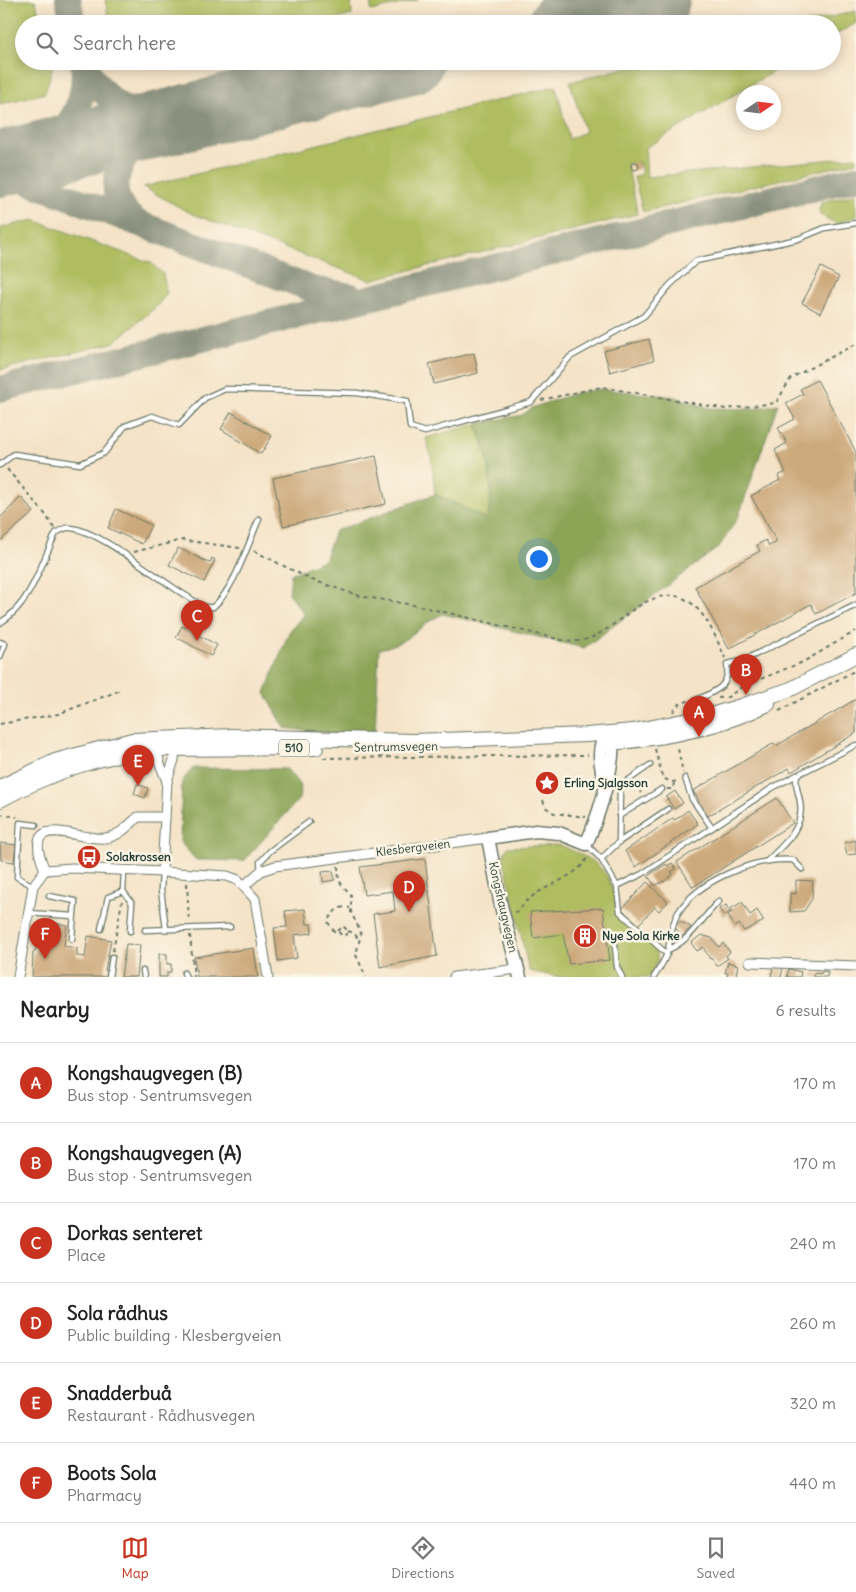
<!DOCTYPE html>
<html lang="en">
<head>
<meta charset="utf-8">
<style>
	:root { --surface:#fff; --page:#f6f6f6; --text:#222; --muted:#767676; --line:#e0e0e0; --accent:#c8321e }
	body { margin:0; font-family:Delius,sans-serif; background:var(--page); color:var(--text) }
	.compass { position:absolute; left:736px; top:85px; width:45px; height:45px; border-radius:50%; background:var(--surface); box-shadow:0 2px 12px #0003; rotate:77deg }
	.you { position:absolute; left:538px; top:558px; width:18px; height:18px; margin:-12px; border:4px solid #fff; border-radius:50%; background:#1a73e8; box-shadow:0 0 0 8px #1a73e833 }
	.badge { display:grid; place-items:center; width:32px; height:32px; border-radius:50%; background:var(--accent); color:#fff; font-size:16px; font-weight:700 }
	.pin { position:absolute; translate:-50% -41px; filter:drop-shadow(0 1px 2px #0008) }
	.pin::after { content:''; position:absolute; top:26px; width:18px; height:15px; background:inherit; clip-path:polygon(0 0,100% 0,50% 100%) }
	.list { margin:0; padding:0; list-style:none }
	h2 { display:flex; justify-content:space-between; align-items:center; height:65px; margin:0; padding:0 20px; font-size:21px }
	h2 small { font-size:16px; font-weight:400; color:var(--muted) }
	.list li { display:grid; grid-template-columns:32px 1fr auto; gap:15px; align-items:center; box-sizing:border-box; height:80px; padding:0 20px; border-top:1px solid var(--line) }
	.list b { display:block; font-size:19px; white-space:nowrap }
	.list p { margin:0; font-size:16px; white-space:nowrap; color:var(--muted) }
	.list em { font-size:16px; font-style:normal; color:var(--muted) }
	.icon { flex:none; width:28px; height:28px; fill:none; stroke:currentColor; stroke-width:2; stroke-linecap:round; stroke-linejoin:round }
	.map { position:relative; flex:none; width:856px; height:977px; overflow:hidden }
	.search { position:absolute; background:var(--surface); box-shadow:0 2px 12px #0003; left:15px; right:15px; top:15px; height:55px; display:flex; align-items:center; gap:12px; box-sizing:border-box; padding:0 18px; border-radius:28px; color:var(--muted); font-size:19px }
	.sheet { height:545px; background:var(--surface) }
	nav { display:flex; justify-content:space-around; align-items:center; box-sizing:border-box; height:70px; border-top:1px solid var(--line); background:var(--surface); font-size:14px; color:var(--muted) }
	nav a { display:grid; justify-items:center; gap:2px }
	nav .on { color:var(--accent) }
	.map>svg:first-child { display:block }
</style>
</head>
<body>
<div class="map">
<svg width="856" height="977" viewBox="0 0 856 977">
	<rect width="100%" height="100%" fill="#fcf5e5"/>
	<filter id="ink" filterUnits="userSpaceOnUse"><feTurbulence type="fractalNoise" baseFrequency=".02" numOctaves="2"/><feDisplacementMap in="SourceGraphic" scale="10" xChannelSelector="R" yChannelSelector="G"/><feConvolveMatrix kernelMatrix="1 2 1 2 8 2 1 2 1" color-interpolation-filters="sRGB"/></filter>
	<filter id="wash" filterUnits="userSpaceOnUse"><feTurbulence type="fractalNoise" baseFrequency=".0096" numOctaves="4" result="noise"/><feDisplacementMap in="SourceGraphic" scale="20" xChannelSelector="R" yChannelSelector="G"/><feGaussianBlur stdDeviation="1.12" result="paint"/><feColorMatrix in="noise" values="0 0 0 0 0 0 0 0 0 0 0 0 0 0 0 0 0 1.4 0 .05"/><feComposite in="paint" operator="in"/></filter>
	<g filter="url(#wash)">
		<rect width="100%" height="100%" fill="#f4e3c7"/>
		<g fill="#afbd60" stroke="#677d4a">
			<polygon points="0,0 35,0 43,24 24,24 24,61 51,61 52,69 45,93 0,104"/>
			<polygon points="105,0 351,0 352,15 317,24 110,24"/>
			<polygon points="371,0 418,0 371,11"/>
			<polygon points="856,11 856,23 832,37 832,24 802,24"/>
			<polygon points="652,61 791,61 645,148 647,177 856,157 856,162 643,212 634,177 642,174 639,162 627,164 638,214 370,280 192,214 143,187 556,86 569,139 585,132 570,82"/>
			<polygon points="856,194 856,216 837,224 820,215 819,210 822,202"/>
			<polygon points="34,220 151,263 163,274 167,293 156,307 113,343 0,370 0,228"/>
			<path d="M476 424C489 455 495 487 487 520L435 494 431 456 426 438Z"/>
			<path d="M560 845C601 863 611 868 617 914L655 946 658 960 649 977H559L529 971 503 856 508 847Z"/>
		</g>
		<g fill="#8ba456" stroke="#557045">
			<path d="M601 389 676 397 709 408 753 409 778 404 738 518 719 547 584 648 443 614C416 626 411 643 379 649L375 733 329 734 285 728 265 693 289 632 304 614 289 594 291 574 324 560 335 531 435 494 487 519C495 487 489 455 476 424L522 415 534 407 576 393Z"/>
			<polygon points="193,768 287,769 301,787 299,799 244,861 196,860 180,842 182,781"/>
		</g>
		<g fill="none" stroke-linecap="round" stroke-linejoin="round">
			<g stroke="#8a907e" stroke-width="26">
				<polyline points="68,0 74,24"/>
				<path d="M84 61C100 100 137 125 179 119"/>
				<path d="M19 159C62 145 89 107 83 61"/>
				<polyline points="0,171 312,289 351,296"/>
				<path d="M138 223C95 193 122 155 152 126"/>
				<polyline points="0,389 856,178"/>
			</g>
			<g stroke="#8a907e" stroke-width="66">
				<polyline points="561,24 657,0"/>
				<polyline points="0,164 411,61"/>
			</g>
		</g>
		<g id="blocks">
			<g fill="#cca97b">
				<circle cx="635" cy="166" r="4"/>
				<polygon points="821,267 839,277 820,313 802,303"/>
				<polygon points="649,339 654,360 610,372 604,351"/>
				<polygon points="474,353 478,373 434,384 429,364"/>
				<polygon points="817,380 856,452 856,593 816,614 811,604 729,649 695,587 760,551 757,545 766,540 769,546 777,542 751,496 780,480 778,476 786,472 775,450 787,443 778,428 795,419 786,403 803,394 800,389"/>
				<polygon points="231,412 272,436 261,454 221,429"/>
				<polygon points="376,456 386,504 283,526 273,478"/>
				<polygon points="21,497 34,512 0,541 0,518"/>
				<polygon points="116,509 151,525 142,544 108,528"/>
				<polygon points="178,548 210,563 212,558 215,560 204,582 169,565"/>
				<polygon points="182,626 217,645 211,656 176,637"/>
				<polygon points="856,699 856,733 791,772 789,768 708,816 693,791 774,743 776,746"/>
				<polygon points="137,784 148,788 145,798 134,794"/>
				<polygon points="675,791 683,803 674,809 666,797"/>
				<polygon points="777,798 793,823 693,887 677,862"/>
				<polygon points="688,810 698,824 636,867 625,851 673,818 675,820"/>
				<polygon points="856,840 856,854 847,855 844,843"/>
				<polygon points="0,843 16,845 14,862 1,860"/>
				<polygon points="425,859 437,956 380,967 373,914 395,911 393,891 364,895 360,867"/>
				<polygon points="672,863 676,869 671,872 673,874 664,882 663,881 655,886 648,876 666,864 667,866"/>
				<polygon points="333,871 335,880 323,882 322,872"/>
				<polygon points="796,880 813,881 812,899 804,911 790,912 790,893 796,894"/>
				<polygon points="647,882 668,902 659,911 655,907 638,925 622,909"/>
				<polygon points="742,902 750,915 757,910 764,921 744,931 739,924 735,927 728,915 732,912 730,909"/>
				<polygon points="726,905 730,912 724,916 719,909"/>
				<polygon points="603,908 610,960 569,964 563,934 533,938 530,912"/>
				<polygon points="305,909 307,924 311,924 312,933 294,935 297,958 278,961 274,928 287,927 285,911"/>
				<polygon points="40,921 67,925 64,946 77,948 77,956 85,957 88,936 111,940 105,970 107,971 106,977 32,977 33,953 36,949"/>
				<polygon points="680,921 691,927 682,937 675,927"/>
				<polygon points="701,935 712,938 719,947 723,943 730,952 726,956 728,958 717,966 711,958 710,959 703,947 697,951 691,943"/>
				<polygon points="126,944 140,945 137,977 121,977"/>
				<polygon points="254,948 258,977 197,977 194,957"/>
				<polygon points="159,954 167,954 167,964 171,964 171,972 167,972 167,977 159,977"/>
				<polygon points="728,962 738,965 736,975 739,977 727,977 728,973 725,973"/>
				<polygon points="773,967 783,968 781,977 771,977"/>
				<polygon points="789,969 801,972 800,977 787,977"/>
				<polygon points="822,971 828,972 827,977 813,977 814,973 821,974"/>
			</g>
		</g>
	</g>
	<g filter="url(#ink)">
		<use href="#blocks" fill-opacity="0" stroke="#6a7767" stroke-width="1"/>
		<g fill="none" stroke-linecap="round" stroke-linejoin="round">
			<g stroke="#6a7767" stroke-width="7">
				<g id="lane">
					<polyline points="0,465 14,454 80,464 104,453 125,426 152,416 179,425 205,398 225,389 357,393 407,401 410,427 425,432 531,402 570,357 644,316 670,285 696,261 798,239 825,228 856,223"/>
					<path d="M0 623C31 604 41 564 56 533 61 530 66 527 71 528 101 531 160 581 188 597 196 602 204 609 213 607 234 590 248 544 259 519"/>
					<polyline points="0,642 5,644 0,657"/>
					<path d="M696 700C714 692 731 687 727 664L742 661 856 605"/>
					<polyline points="685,778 692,799 712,828"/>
					<polyline points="619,816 662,789"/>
					<polyline points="619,842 620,791 623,784 650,765"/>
					<polyline points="587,845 601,859 619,842 668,809"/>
					<polyline points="601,859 617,886 620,912 667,954"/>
					<path d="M767 861C783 845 805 828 800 802 799 793 794 785 797 775L856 745"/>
					<polyline points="124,871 123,891 132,903 130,931"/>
					<polyline points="261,871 260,862 270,851 309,822"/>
					<polyline points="162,872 161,890 166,929"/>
					<polyline points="33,886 17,877 20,823 36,825"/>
					<polyline points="617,886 642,874 772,788 797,775"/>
					<polyline points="49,896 75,901 72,939"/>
					<polyline points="29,913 73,916"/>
					<polyline points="101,929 108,897 123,891"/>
					<polyline points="145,930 230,927"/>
					<polyline points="614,935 617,967 622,977"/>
					<path d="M668 950C692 939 701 919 719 901"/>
					<polyline points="143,971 144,977"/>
					<polyline points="184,973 186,977"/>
					<polyline points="109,977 112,957"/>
					<path d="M654 977C659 969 666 959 668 950 671 936 671 925 678 913 698 880 756 857 793 860L802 869"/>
				</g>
			</g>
			<g stroke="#6a7767" stroke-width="11">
				<g id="street">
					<path d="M160 746C154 756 163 770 167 781"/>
					<polyline points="45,870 72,868 162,872 227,876 238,880 255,899 268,977"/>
					<path d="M45 870C18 807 80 842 106 838 119 836 128 826 138 817H165"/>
					<polyline points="162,872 167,781 174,760 175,749 173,746"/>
					<polyline points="245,885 261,871 275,866 488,838"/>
					<polyline points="750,962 856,966"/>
					<polyline points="18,977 33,886 45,870"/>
					<polyline points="454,977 518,969"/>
				</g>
			</g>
			<g stroke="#6a7767" stroke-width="15">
				<path id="secondary" d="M520 977 501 906 488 838 536 831 559 833 586 844C596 823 615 766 612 744 612 740 608 737 606 734 595 750 602 768 605 787"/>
			</g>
			<g stroke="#6a7767" stroke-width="16">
				<g id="primary">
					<path d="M620 742C672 737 721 727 768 704"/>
					<polyline points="0,787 55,761 132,740 232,736 412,741 587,735 633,731 708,716 741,706 791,689 856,655"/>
					<path d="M0 800C52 772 100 755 158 749L316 748"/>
				</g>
			</g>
			<g stroke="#6a7767" stroke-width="2" stroke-dasharray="4 4" stroke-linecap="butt">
				<polyline points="541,400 602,387 726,409 776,403 791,378 856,344"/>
				<polyline points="7,469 45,514 54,528"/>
				<path d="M254 551 312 580 360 596 419 606 566 641C606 646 627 601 665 596 698 591 714 633 725 658"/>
				<polyline points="134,552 182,540 240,548"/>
				<polyline points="718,698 728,697 743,686 803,662 856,631"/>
				<polyline points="779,711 856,670"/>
				<polyline points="673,712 678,705 690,700"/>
				<polyline points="0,724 58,714 121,690"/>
				<polyline points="655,749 663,778 671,782 679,781"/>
				<polyline points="678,749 683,773"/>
				<polyline points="323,758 588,755"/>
				<polyline points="635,785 641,793"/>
				<polyline points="667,789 673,789 674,782"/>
				<polyline points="543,800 545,807 554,813 586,817"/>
				<polyline points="0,814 17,817"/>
				<polyline points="338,866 339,881 351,895 351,912 361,933 356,955 366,977"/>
				<polyline points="187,883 189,921"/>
				<path d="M514 912 519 911C531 886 577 882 588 856"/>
				<path d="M338 931 343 926 348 931 347 934 342 936 338 931H334L327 921C334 912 338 905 350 908"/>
				<polyline points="348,931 354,933 360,941"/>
				<polyline points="190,935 194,977"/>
				<polyline points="113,951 122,901"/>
			</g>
			<use href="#lane" stroke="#fff" stroke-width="4.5"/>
			<use href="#street" stroke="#fff" stroke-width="9"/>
			<use href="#secondary" stroke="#fff" stroke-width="12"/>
			<use href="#primary" stroke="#fff" stroke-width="14"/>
		</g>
	</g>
	<defs>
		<g id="sight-disc" transform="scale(1.25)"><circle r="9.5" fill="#c8321e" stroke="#fcf5e5"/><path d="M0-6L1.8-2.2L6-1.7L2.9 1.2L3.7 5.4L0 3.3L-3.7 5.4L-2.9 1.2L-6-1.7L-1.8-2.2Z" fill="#fff"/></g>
		<g id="bus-disc" transform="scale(1.25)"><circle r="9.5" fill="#c8321e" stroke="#fcf5e5"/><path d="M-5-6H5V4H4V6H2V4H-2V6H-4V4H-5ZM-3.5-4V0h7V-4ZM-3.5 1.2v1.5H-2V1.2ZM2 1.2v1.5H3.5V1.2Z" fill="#fff"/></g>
		<g id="building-disc" transform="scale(1.25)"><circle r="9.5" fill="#c8321e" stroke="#fcf5e5"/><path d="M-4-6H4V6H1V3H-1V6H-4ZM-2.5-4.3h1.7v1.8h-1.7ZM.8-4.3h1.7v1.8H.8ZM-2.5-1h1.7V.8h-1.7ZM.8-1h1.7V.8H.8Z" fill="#fff"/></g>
	</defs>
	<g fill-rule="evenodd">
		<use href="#sight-disc" x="547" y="783"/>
		<use href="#bus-disc" x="89" y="857"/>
		<use href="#building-disc" x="585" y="936"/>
	</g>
	<g text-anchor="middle" stroke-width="5" stroke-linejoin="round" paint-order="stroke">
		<rect fill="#fcf5e5" stroke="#617469" stroke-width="1" x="279" y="739.5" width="30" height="17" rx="4"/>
		<g font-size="11" font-weight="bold" fill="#1f3d34">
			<text x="294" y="752">510</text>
		</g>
		<g font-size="12" fill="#1f3d34" stroke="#fcf5e5">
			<text transform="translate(396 747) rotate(-1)" y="4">Sentrumsvegen</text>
			<text transform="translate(413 848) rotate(-7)" y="4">Klesbergveien</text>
			<text transform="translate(503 907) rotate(77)" y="4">Kongshaugvegen</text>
		</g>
		<g font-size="12" font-weight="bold" fill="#1f3d34" stroke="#fcf5e5" text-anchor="start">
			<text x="564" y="787">Erling Sjalgsson</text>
			<text x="106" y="861">Solakrossen</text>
			<text x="602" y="940">Nye Sola Kirke</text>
		</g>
	</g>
</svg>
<svg class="compass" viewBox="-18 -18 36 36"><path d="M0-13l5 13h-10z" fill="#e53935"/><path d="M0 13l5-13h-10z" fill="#767676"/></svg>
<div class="you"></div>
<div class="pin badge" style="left:699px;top:737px">A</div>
<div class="pin badge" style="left:746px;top:695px">B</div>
<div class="pin badge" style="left:197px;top:641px">C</div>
<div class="pin badge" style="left:409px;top:912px">D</div>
<div class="pin badge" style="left:138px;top:786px">E</div>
<div class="pin badge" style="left:45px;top:959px">F</div>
<div class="search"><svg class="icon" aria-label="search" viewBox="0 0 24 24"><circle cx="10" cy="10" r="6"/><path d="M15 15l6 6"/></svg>Search here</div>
</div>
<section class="sheet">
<h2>Nearby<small>6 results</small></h2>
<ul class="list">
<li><span class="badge">A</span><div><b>Kongshaugvegen (B)</b><p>Bus stop · Sentrumsvegen</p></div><em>170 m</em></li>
<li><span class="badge">B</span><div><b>Kongshaugvegen (A)</b><p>Bus stop · Sentrumsvegen</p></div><em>170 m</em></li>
<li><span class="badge">C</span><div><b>Dorkas senteret</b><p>Place</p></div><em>240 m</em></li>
<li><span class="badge">D</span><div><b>Sola rådhus</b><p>Public building · Klesbergveien</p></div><em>260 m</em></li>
<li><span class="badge">E</span><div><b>Snadderbuå</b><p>Restaurant · Rådhusvegen</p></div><em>320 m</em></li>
<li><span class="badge">F</span><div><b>Boots Sola</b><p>Pharmacy</p></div><em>440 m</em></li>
</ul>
</section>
<nav>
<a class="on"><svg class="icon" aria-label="map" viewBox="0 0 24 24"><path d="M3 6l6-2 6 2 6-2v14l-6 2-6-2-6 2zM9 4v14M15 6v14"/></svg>Map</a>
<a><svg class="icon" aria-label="directions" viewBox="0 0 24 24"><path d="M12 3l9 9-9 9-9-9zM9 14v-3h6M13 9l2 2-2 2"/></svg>Directions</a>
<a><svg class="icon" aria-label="saved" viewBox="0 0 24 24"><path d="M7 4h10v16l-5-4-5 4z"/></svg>Saved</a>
</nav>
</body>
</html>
